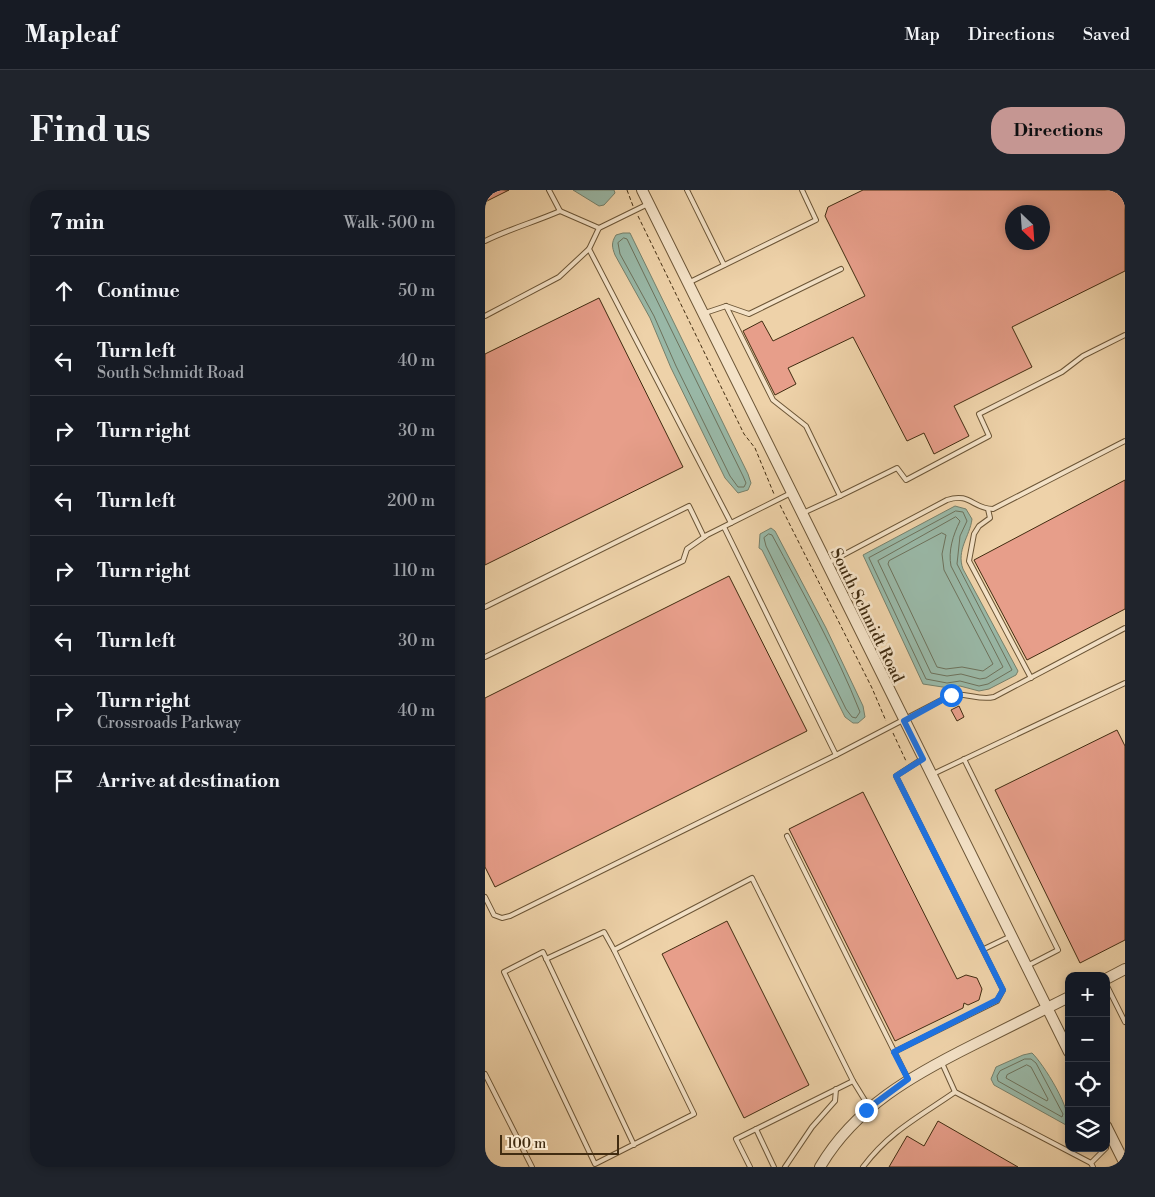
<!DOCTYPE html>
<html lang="en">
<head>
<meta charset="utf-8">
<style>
	:root { --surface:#171b24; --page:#20242c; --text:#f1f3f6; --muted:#9ea1a6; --line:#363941; --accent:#c59692 }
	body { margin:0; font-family:"Libre Bodoni",serif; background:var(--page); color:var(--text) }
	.controls { position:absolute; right:15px; bottom:15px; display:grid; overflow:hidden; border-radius:10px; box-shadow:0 2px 8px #0003 }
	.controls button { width:45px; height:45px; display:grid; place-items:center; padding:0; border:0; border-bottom:1px solid var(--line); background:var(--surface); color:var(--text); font:25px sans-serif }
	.compass { position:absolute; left:520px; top:15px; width:45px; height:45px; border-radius:50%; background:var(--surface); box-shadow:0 2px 8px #0003; rotate:155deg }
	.scale { position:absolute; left:15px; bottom:12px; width:119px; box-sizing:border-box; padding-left:5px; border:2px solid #412c11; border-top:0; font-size:14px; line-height:18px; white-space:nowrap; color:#412c11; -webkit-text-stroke:4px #f4e2c7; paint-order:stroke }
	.stop { position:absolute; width:15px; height:15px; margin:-11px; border:4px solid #1a73e8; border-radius:50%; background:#fff }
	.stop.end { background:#1a73e8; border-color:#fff; box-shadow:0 1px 5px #0008 }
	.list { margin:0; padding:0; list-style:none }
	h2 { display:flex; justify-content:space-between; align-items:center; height:65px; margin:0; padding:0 20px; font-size:21px }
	h2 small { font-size:16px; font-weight:400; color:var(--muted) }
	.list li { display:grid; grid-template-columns:32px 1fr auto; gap:15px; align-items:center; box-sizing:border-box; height:70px; padding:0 20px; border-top:1px solid var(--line) }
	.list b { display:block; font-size:19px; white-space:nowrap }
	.list p { margin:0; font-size:16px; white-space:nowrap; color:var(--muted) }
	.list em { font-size:16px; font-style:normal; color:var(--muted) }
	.icon { flex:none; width:28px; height:28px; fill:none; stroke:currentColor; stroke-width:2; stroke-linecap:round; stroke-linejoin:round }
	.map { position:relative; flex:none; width:640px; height:977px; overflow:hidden; border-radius:20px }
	header { display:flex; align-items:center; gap:30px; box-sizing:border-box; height:70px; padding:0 25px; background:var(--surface); border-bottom:1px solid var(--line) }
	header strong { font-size:24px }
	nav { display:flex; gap:28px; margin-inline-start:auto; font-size:18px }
	.intro { display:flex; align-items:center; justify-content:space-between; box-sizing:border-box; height:120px; padding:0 30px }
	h1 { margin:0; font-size:35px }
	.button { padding:12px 22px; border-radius:20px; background:var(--accent); color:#111; font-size:18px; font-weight:700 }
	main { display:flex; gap:30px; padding:0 30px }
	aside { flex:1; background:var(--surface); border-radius:20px; box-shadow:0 2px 8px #0003 }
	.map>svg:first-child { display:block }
</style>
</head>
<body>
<header>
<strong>Mapleaf</strong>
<nav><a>Map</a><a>Directions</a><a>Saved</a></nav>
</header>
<div class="intro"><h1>Find us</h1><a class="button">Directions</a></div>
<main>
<aside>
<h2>7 min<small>Walk · 500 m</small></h2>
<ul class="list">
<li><svg class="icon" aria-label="ahead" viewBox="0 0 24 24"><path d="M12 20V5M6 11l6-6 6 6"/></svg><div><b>Continue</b></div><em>50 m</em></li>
<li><svg class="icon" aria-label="left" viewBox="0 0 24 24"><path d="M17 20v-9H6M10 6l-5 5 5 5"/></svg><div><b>Turn left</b><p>South Schmidt Road</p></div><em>40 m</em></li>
<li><svg class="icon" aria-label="right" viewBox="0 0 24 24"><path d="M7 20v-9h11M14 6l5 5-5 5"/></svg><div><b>Turn right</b></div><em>30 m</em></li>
<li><svg class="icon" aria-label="left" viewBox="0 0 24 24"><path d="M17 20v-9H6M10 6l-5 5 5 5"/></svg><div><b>Turn left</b></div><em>200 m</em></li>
<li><svg class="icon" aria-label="right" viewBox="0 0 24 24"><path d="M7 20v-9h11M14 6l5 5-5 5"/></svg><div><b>Turn right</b></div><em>110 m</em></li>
<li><svg class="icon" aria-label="left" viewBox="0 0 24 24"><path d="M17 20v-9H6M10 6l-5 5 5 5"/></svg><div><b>Turn left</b></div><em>30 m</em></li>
<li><svg class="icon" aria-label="right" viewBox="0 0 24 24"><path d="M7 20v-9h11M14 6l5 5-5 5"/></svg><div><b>Turn right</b><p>Crossroads Parkway</p></div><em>40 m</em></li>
<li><svg class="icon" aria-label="arrive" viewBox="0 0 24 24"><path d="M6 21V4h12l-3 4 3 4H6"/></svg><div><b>Arrive at destination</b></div></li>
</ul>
</aside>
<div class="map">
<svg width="640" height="977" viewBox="0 0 640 977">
	<rect width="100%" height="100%" fill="#eed2a9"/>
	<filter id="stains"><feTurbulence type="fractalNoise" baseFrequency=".004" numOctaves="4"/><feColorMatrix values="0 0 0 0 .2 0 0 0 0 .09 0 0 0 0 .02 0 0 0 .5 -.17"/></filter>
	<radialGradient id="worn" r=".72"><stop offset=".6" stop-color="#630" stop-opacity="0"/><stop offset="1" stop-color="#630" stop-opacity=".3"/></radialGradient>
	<g fill="#99b8a7" stroke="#76806b">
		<polygon points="88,0 129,0 130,3 119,15 114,16"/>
		<path d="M138 43H145L263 284 266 293 263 300 253 303 240 288 186 178 165 128 130 65C127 57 126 53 131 45Z"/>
		<path d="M470 316 481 319 487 329C485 346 471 360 478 379L533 481 531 485 504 499 494 501 475 496 464 498 438 494 378 365Z"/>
		<polygon points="286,338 290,341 341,438 378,516 380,527 373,533 368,533 360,527 277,360 274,358 275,344"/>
		<path d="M547 863C557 872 590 923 581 935L509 895 506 889 511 877 538 865Z"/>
	</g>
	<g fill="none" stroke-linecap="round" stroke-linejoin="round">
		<g stroke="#6d725c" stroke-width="1">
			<polygon points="139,48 142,49 158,82 258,286 261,293 259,297 253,297 245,286 191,176 169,126 135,64 133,53"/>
			<polygon points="471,321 478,322 482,331 475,346 472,374 527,480 503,494 494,496 475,491 462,493 441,489 384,368"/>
			<path d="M471 327 475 331C468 345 463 361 466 376L518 477 501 488 495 489 476 484 462 486 446 483 393 371Z"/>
			<polygon points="457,343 461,345 457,364 459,380 508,474 498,481 477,477 461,479 452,477 403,374 404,371"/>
			<path d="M284 344 287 345C318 403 351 461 375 522L371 528 367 527 361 519 281 356 279 348Z"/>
			<polygon points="540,869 546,869 551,873 578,924 577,927 513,891 512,886 515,881"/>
			<polygon points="542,875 546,877 563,909 562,911 521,888 522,885"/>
		</g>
	</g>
	<g fill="#e79e8a" stroke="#412c11" fill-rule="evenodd">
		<polygon points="0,0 24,0 0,12"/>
		<path d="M378 0H640V81L527 137 547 177 469 216 484 246 449 264 439 243 422 251 368 147 303 178 311 194 290 205 258 141 277 131 288 151 380 106 340 26 343 17ZM528 22H558V52H528Z"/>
		<polygon points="114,108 198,277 0,375 0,164"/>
		<polygon points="640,290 640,419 542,470 489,370"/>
		<polygon points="244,386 322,541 10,697 0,677 0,508"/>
		<polygon points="474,516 479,527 472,531 466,520"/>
		<polygon points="632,540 640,556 640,750 595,773 510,600"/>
		<polygon points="378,602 472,789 481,785 492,788 497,799 494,810 483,815 479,813 478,818 410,851 304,639"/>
		<polygon points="242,731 324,895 259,928 177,764"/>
		<polygon points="453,931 533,977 404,977 422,946 439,956"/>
	</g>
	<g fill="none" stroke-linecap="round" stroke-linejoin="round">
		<g stroke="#6c5637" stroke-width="6">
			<g id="service">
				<polyline points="64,0 75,21"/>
				<polyline points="202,0 239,75"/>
				<polyline points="163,14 114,38 104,59 246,333"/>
				<path d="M0 51C24 39 50 32 75 21L114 38"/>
				<polyline points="205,92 331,30 317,0"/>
				<polyline points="241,116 288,210 321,236 355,306 412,278 421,290 504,246 494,224 577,182 598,166 640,145"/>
				<polyline points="220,123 241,116 264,124 356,79"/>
				<polyline points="0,126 74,87 104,59"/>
				<polyline points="503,319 505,328 494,336 489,344 484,371 546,488"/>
				<polyline points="318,323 355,306"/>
				<path d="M239 337 351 565 466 505C481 502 494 511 509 507L640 438"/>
				<path d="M343 373 462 310C485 302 488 319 508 319L640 251"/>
				<polyline points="0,417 204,316 219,347"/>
				<polyline points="0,467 198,371 202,359 222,345 306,303"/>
				<polyline points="479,569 573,760 542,776"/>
				<polyline points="448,584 640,493"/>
				<polyline points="302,646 423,889"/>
				<polyline points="0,707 9,725 17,728 25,726 351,565"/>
				<polyline points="499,759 526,746"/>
				<polyline points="61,769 119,742 129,760"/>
				<polyline points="621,794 640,832"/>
				<polyline points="409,862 512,811 518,800 411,586 437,569"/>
				<polyline points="457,873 470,902 606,973"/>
				<polyline points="0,884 47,977"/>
				<polyline points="271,939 289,977"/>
				<polyline points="149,955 58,762 19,782 110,974 209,924 129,760 267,688 368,891"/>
				<polyline points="265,977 251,949 368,891 384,917"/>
				<polyline points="300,977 327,937 350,911 351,899"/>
				<path d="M378 977C405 941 434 927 470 902"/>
				<polyline points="608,977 606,973 621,958"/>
			</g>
		</g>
		<g stroke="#6c5637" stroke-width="12">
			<g id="tertiary">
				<polyline points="157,0 584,862"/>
				<polyline points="621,789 640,779"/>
				<polyline points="621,936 640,974"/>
				<path d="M335 977C370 917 428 885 488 855 520 839 552 823 584 807"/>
			</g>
		</g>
		<g stroke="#412c11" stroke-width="1" stroke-dasharray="4 2.5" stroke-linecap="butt">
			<polyline points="142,0 148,16"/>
			<polyline points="153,26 259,244 270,258 289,304"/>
			<polyline points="295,315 387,498 401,531"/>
			<polyline points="408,543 421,571"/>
		</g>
		<use href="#service" stroke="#f4e2c7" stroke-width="4"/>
		<use href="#tertiary" stroke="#f4e2c7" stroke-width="10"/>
	</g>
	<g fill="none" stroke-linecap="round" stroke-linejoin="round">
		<polyline stroke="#1a73e8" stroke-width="6" points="381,920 423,889 409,862 512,810 518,800 411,586 438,569 419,531 466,505"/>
	</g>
	<g text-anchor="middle" stroke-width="5" stroke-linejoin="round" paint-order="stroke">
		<g font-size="16" fill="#412c11" stroke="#f4e2c7">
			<text transform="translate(383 425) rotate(64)" y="6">South Schmidt Road</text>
		</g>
	</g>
	<rect width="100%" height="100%" filter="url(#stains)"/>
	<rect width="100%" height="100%" fill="url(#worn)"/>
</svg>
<div class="controls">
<button>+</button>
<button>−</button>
<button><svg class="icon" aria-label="locate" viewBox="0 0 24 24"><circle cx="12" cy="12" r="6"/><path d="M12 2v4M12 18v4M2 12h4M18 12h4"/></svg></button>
<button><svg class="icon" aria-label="layers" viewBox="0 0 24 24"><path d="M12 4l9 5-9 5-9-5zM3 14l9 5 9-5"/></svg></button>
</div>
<svg class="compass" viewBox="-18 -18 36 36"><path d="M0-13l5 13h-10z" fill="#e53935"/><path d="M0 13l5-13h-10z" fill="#9ea1a6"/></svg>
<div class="scale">100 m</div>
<div class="stop" style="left:466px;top:505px"></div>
<div class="stop end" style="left:381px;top:920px"></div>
</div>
</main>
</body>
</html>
